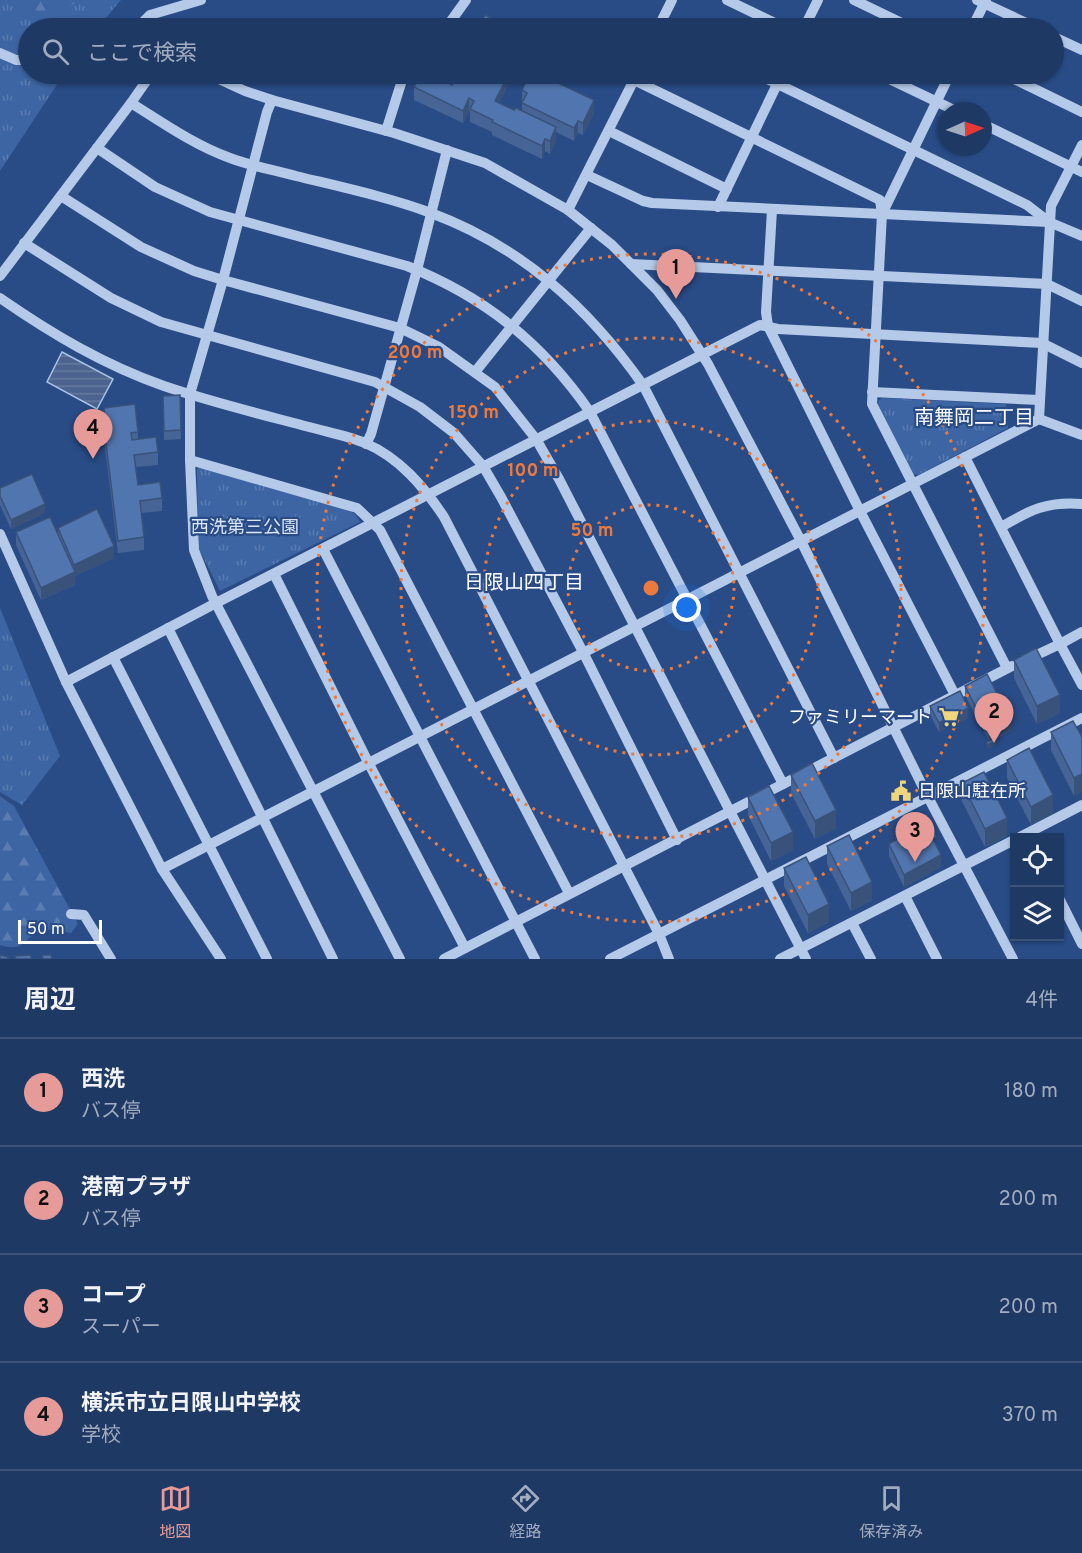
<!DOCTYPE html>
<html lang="ja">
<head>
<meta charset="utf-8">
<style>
	:root { --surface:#1f3965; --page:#2c446e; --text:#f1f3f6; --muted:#a1acbf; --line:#3c5379; --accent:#e69b98 }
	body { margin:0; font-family:Overpass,"Noto Sans JP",sans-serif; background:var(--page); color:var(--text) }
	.controls { position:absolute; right:18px; bottom:18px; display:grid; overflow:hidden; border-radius:0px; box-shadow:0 2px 4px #0004 }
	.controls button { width:54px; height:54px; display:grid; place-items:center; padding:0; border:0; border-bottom:2px solid var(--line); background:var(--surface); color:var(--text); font:30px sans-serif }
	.compass { position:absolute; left:938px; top:102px; width:54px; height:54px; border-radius:50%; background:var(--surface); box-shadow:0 2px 4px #0004; rotate:87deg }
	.scale { position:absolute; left:18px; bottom:15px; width:84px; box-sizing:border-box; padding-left:6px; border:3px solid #fff; border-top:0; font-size:16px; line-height:21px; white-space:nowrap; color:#fff; -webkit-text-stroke:4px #294c87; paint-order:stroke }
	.you { position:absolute; left:687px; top:608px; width:21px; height:21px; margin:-15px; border:4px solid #fff; border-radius:50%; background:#1a73e8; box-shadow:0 0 0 9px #1a73e833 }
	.badge { display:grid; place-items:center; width:39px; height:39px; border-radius:50%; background:var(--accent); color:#111; font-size:20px; font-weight:700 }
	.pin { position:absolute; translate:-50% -50px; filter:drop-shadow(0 2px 3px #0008) }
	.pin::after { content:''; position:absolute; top:32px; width:21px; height:18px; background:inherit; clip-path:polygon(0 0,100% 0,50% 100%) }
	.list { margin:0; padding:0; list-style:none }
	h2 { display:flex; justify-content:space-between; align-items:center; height:78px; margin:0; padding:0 24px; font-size:26px }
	h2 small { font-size:20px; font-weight:400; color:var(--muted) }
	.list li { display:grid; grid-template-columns:39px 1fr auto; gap:18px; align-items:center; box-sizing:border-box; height:108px; padding:0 24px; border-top:2px solid var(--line) }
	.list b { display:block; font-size:22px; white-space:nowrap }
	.list p { margin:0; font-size:20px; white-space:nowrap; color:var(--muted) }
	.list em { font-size:20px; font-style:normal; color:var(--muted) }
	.icon { flex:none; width:33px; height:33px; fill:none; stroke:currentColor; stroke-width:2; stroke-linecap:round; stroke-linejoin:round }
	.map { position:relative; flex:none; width:1082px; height:959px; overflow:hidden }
	.search { position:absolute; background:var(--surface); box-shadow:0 2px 4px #0004; left:18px; right:18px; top:18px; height:66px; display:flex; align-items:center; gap:15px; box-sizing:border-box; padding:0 21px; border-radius:33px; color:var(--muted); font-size:22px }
	.sheet { height:510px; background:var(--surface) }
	nav { display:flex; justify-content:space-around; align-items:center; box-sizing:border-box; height:84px; border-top:2px solid var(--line); background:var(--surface); font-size:16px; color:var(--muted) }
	nav a { display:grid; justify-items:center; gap:3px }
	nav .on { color:var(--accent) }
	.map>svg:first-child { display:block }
</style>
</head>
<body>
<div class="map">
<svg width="1082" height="959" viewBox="0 0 1082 959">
	<defs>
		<pattern id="grass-tufts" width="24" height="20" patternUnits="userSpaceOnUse" patternTransform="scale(1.5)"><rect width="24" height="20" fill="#3d65a3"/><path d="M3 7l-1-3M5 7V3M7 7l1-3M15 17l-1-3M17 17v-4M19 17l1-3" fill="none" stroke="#5a7cb1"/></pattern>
		<pattern id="forest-firs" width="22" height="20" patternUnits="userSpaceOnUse" patternTransform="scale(1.5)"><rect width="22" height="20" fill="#3d65a3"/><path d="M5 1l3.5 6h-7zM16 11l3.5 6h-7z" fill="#5a7cb1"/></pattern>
		<pattern id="water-rules" width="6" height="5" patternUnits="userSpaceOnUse" patternTransform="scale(1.5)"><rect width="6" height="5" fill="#4b638e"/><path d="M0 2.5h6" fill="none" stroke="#667a9f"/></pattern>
	</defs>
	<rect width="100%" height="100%" fill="#294c87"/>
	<g fill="url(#grass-tufts)">
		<polygon points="0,0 121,0 97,28 28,28 28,74 64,74 0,171"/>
		<polygon points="882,398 1006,404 1008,428 918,475 913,474 878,405 878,401"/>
		<polygon points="201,466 339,505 355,514 360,522 220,591 198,547 197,469"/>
		<polygon points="0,608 60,756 22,805 0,792"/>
	</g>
	<g fill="url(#forest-firs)">
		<polygon points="13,0 79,0 53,19 20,8"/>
		<path d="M0 796 14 806 78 924 71 933C61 931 46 927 38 932 21 941 24 952 0 945Z"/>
	</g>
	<polygon fill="url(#water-rules)" stroke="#a9c3e8" stroke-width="1.5" points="62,352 113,379 97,409 47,382"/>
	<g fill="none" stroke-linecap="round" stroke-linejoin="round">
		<g stroke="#b5c9e8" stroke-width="10">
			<polyline points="727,0 785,28"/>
			<polyline points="854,0 912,28"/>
			<polyline points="977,0 1037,28"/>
			<polyline points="137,28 150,15 201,0"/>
			<polyline points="446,28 466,0"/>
			<polyline points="658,28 672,0"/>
			<polyline points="804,28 818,0"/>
			<polyline points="972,28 986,0"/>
			<polyline points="1054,37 1082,50"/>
			<polyline points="0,53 16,60 28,60"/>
			<polyline points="208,74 245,91 272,100 394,133 485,163 568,210 612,245 657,290 680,320 708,364 801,541 928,797 1013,959"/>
			<polyline points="757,74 1027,205 1049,222"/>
			<polyline points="879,74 956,111"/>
			<polyline points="1004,74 1082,112"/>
			<polyline points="149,77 162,75 194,75 197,74"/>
			<polyline points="634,80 880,200 882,214 872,404 1007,668"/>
			<polyline points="272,100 267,112 223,280 190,394 190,460 194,550 212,596 400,959"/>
			<path d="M131 103C163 123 194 145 230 158 251 166 274 170 296 176 341 187 388 197 431 213 522 247 588 307 643 385L834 758"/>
			<polyline points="983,124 1082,172"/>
			<polyline points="386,131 404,74"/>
			<polyline points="609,131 727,189"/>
			<path d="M97 148 155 187 210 212 407 266C485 297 542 343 590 412L783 784"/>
			<polyline points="587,175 643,201 652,203 1049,222 1082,236"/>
			<polyline points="61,196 141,247 194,271 223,280 400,328 439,347 495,387 536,439 559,479 806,959"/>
			<polyline points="718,207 782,74"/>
			<polyline points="568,210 637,74"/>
			<polyline points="772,210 766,312 768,326 860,511 955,695"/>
			<polyline points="882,214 950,74"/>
			<polyline points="24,243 111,298 161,322 375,382 420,407 454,433 483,466 501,497 583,652 677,840"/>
			<polyline points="631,264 1047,284 1082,301"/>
			<polyline points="0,276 131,103 149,77 149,74"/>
			<path d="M0 298C52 334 104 365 164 386 211 402 260 414 309 427 327 432 348 436 365 443 400 458 424 487 444 517L659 934 669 959"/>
			<polyline points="475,372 591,228"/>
			<polyline points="872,392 1039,400"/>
			<polyline points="1039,419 1051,206 1082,145"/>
			<polyline points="366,444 371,434 417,270 447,150"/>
			<polyline points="965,457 1060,644 1082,632"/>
			<polyline points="190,460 357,508 380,530 569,893"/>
			<path d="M1001 527C1030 510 1047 501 1082 504"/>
			<polyline points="0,534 66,682 162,869 221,959"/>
			<polyline points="323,549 535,959"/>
			<polyline points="274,574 368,762 465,948"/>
			<polyline points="168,628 333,959"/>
			<polyline points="113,657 267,959"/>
			<polyline points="1026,660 1060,644 1082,685"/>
			<polyline points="66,682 216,603 760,325 778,329 1042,343 1082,363"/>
			<polyline points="1020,837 1082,805"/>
			<polyline points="162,869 1039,419 1082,435"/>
			<polyline points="905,896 937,959"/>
			<polyline points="1060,900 1082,944"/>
			<polyline points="71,914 84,915 111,959"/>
			<polyline points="852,923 871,959"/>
			<polyline points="444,959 1012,666"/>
			<polyline points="610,959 1082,718"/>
			<polyline points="780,959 1014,840"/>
		</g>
	</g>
	<g fill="#466596">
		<polygon points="414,87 500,103 514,110 522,111 522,90 594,113 583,135 578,133 574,141 556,132 556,140 550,154 545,151 542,159 492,135 492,132 470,122 470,111 469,111 463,123 414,100"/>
		<polygon points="180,395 181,439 164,440 163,396"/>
		<polygon points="104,408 138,432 138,439 158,452 158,465 136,467 138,485 162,498 162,511 141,513 144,537 144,550 118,553 103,431"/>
		<polygon points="0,488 45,513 11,529 0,505"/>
		<polygon points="58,528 114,558 75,576 75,585 41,600 16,545 16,532 58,533"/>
		<polygon points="1014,660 1060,713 1037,724 1014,678"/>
		<polygon points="965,686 1011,730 996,739 996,744 988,748 986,742 989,741 965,695"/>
		<polygon points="930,706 968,718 939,732 930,715"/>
		<polygon points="1051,732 1082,737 1074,796 1051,750"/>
		<polygon points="1007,760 1053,813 1031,825 1007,778"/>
		<polygon points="791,775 836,828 815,839 791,793"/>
		<polygon points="962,783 1007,836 985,847 962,801"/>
		<polygon points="748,797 793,850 771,861 748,815"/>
		<polygon points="895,834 937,846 941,867 904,887 889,856 889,844 895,841"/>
		<polygon points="827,846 872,900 851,911 827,864"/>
		<polygon points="784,868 829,922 808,933 784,886"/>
	</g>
	<g fill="#39527a">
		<polygon points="454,74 460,74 450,96 450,84"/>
		<polygon points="509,74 514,74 495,113 495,101"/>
		<polygon points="469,98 469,111 463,123 463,111"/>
		<polygon points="594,100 594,113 583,135 583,123"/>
		<polygon points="578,121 578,133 574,141 574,128"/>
		<polygon points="556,127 556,140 550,154 550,141"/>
		<polygon points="545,139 545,151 542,159 542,146"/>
		<polygon points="45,504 45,513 11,529 11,520"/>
		<polygon points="114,546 114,558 75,576 75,585 41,600 41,588 74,573 74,565"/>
		<polygon points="1060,695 1060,713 1037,724 1037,706"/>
		<polygon points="968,708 968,718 939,732 939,723"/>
		<polygon points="1011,721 1011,730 989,742 989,733"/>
		<polygon points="996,741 996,744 988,748 988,745"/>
		<polygon points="1082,774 1082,792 1074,796 1074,778"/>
		<polygon points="1053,795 1053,813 1031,825 1031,807"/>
		<polygon points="836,810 836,828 815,839 815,821"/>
		<polygon points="1007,818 1007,836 985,847 985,829"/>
		<polygon points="793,832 793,850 771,861 771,843"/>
		<polygon points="941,855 941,867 904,887 904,875"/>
		<polygon points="872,882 872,900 851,911 851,893"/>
		<polygon points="829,904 829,922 808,933 808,915"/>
	</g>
	<g fill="#5175ae" stroke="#39527a" stroke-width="1.5">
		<polygon points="485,15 505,25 503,28 488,28 484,27 483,28 478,28"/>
		<polygon points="421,74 454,74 450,84 452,85 457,74 509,74 495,101 514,110 516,108 556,127 550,141 545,139 542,146 492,122 493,120 470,109 474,101 469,98 463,111 414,87"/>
		<polygon points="530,74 539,74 594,100 583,123 578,121 574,128 522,103 527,93 522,90"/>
		<polygon points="180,395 181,430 164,431 163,396"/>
		<polygon points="135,404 138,432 131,433 132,440 156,437 158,452 134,455 138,485 160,482 162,498 140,501 144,537 118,541 103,419 105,419 104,408"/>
		<polygon points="32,474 45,504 11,520 0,496 0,488"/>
		<polygon points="97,509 114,546 74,565 58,528"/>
		<polygon points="50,517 75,572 41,588 16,532"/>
		<polygon points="1036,648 1060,695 1037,706 1014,660"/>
		<polygon points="987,674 1011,721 989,733 965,686"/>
		<polygon points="960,691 968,708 939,723 930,706"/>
		<polygon points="1073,721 1082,737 1082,774 1074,778 1051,732"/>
		<polygon points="995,738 996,741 988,745 986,742"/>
		<polygon points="1029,748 1053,795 1031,807 1007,760"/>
		<polygon points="812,763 836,810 815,821 791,775"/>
		<polygon points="984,772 1007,818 985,829 962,783"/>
		<polygon points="769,786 793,832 771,843 748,797"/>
		<polygon points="927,818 937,837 933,839 941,855 904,875 889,844 897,839 895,834"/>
		<polygon points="849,835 872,882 851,893 827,846"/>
		<polygon points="806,857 829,904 808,915 784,868"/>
		<polygon points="0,955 8,957 8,959 0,959"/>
		<polygon points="31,955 31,959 16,959 15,956"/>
		<polygon points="42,955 51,955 52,959 43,959"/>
	</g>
	<g fill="none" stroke="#ed7a3d" stroke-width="3" stroke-dasharray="3 6">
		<circle cx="651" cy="588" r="83"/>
		<circle cx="651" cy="588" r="167"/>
		<circle cx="651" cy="588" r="250"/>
		<circle cx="651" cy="588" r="334"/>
	</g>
	<defs>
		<g id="supermarket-bare" transform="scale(1.62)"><path d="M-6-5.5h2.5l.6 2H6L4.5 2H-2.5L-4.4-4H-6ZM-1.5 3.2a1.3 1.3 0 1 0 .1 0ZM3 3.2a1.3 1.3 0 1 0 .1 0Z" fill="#efd57b" stroke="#294c87" stroke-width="2.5" paint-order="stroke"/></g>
		<g id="civic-bare" transform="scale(1.62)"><path d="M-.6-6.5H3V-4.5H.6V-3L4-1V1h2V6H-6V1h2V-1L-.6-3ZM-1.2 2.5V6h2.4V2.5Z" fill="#efd57b" stroke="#294c87" stroke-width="2.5" paint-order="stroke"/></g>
	</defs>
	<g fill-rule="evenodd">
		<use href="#supermarket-bare" x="949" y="717"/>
		<use href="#civic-bare" x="901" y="791"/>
	</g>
	<g text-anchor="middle" stroke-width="4.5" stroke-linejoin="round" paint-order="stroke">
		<g font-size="18" fill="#d8e4f6" stroke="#294c87">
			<text x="245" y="533">西洗第三公園</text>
		</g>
		<g font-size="18" fill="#fff" stroke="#294c87" text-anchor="end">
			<text x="932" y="723">ファミリーマート</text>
			<text x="918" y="797" text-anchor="start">日限山駐在所</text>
		</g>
		<g font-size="20" fill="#fff" stroke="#294c87">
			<text x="974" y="424">南舞岡二丁目</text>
			<text x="524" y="589">日限山四丁目</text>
		</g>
	</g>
	<circle cx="651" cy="588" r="9" fill="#ed7a3d" stroke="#294c87" stroke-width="3"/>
	<g font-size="18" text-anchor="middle" font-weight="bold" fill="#ed7a3d" stroke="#294c87" stroke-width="4.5" stroke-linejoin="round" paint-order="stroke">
		<text x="415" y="358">200 m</text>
		<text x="474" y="418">150 m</text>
		<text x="533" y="476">100 m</text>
		<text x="592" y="536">50 m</text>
	</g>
</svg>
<div class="controls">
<button><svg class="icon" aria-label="locate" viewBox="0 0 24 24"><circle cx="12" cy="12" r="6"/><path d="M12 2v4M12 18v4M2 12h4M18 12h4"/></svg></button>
<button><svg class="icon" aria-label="layers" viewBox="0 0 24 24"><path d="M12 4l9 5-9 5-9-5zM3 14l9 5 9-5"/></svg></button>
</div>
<svg class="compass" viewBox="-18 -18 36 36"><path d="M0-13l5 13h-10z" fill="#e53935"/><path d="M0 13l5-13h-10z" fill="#a1acbf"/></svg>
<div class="scale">50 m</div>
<div class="you"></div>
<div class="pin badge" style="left:676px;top:299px">1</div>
<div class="pin badge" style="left:994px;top:743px">2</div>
<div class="pin badge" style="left:915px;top:862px">3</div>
<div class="pin badge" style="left:93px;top:459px">4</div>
<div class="search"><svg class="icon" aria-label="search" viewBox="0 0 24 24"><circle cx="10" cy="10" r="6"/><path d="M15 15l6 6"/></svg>ここで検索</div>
</div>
<section class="sheet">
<h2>周辺<small>4件</small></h2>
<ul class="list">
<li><span class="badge">1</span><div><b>西洗</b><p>バス停</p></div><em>180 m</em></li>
<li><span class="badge">2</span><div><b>港南プラザ</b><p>バス停</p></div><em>200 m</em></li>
<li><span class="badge">3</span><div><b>コープ</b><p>スーパー</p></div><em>200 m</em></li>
<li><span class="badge">4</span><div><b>横浜市立日限山中学校</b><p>学校</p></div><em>370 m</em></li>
</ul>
</section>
<nav>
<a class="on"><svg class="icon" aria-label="map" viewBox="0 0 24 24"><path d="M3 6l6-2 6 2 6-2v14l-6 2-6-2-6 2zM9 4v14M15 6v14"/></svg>地図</a>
<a><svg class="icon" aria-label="directions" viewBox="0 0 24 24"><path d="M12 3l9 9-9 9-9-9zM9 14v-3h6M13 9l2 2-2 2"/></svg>経路</a>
<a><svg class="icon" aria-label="saved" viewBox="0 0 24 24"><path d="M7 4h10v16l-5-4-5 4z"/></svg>保存済み</a>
</nav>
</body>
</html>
